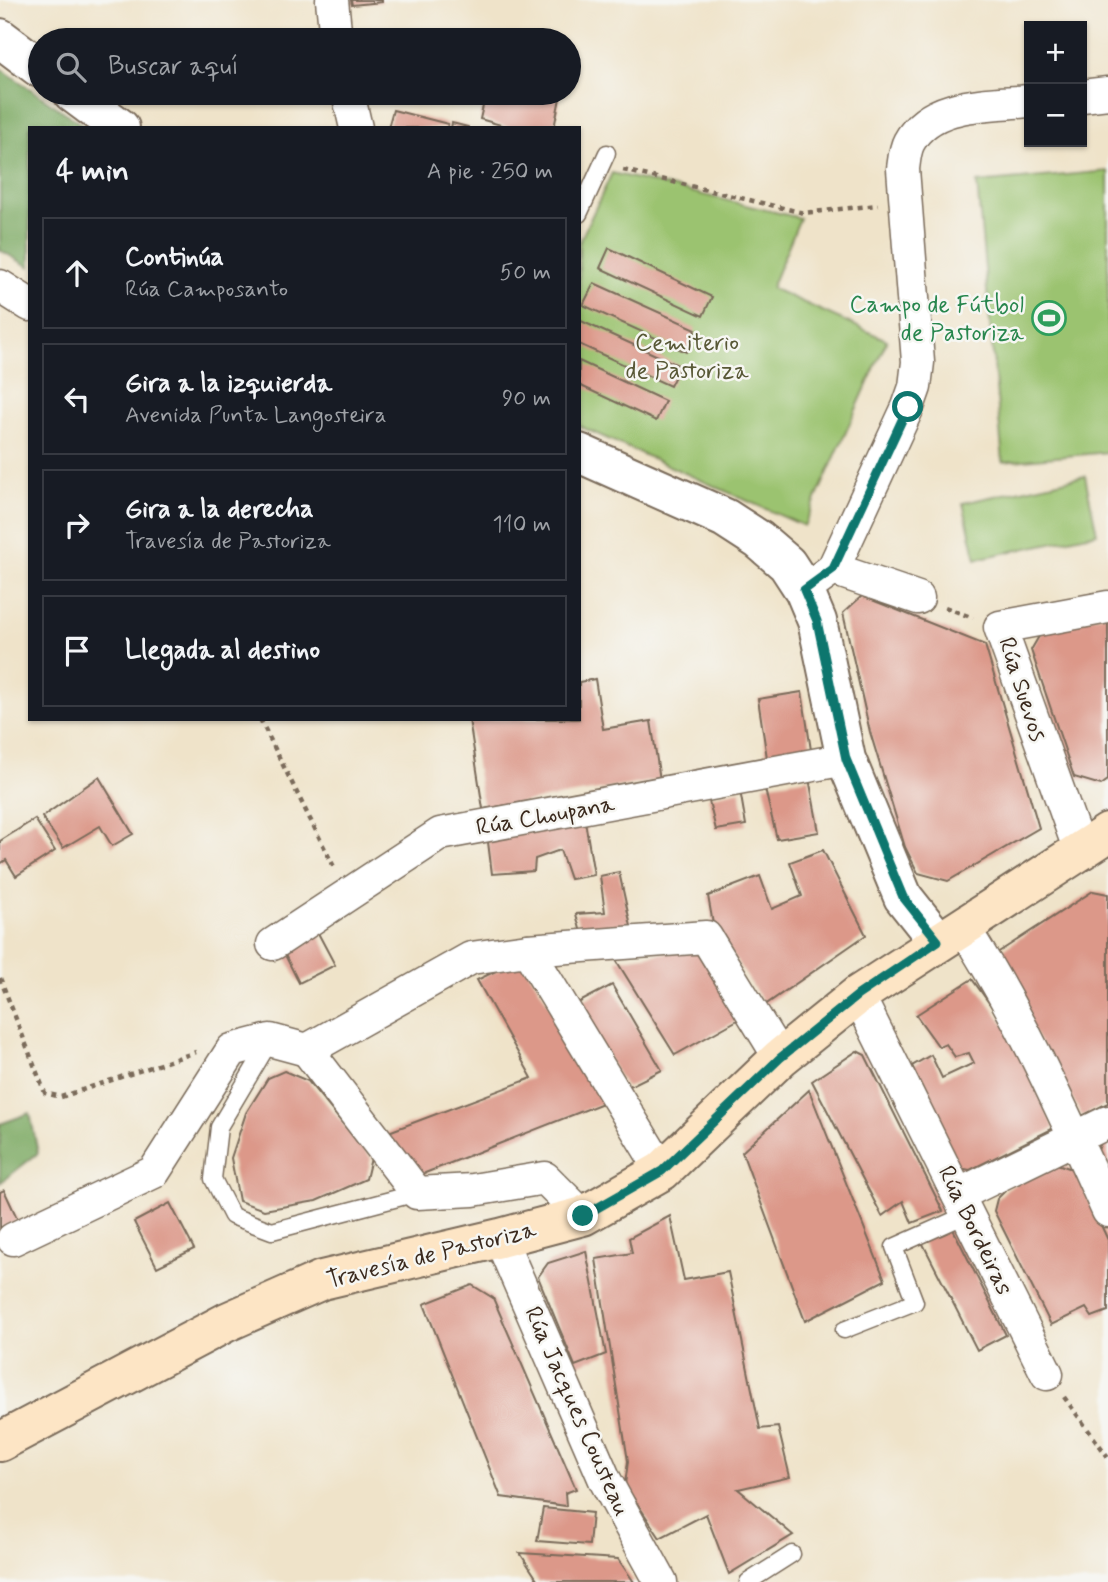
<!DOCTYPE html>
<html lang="es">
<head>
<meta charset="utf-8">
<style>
	:root { --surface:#171b24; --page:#20242c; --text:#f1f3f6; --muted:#9ea1a6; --line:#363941 }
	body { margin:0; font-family:Mynerve,sans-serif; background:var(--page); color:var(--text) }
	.controls { position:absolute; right:21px; top:21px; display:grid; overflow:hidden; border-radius:0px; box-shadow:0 2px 5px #0004 }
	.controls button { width:63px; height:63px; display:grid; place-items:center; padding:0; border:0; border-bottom:2px solid var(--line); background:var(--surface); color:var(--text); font:35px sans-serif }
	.stop { position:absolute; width:21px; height:21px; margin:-16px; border:5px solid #0f766e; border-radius:50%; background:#fff }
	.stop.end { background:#0f766e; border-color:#fff; box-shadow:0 2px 7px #0008 }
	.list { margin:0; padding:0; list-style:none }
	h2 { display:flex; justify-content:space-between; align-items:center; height:91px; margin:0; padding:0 28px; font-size:30px }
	h2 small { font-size:23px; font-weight:400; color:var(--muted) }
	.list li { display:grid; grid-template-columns:46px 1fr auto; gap:21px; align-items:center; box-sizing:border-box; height:112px; margin:0 14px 14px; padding:0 14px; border:2px solid var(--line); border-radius:0px }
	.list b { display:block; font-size:26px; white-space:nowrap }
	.list p { margin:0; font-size:23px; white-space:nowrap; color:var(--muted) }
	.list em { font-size:23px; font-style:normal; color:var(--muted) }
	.icon { flex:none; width:38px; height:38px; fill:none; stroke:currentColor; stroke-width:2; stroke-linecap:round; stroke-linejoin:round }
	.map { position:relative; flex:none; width:1108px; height:1582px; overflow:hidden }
	.search { position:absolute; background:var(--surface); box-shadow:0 2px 5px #0004; left:28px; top:28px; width:553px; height:77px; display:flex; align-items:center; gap:18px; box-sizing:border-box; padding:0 24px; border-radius:38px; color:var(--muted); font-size:26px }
	.panel { position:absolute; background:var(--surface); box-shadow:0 2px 5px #0004; left:28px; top:126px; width:553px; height:595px; border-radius:0px }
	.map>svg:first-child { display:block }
</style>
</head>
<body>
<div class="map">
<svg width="1108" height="1582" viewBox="0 0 1108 1582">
	<rect width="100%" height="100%" fill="#f6f6f2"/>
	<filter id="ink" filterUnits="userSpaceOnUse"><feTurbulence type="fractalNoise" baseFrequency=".0143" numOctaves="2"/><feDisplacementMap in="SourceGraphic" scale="14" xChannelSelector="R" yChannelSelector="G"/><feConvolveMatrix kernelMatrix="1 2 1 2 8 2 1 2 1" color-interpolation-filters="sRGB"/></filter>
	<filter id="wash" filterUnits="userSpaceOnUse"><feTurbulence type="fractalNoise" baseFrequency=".00686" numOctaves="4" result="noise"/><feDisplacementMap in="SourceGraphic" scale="28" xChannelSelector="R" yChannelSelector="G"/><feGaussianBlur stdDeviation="1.57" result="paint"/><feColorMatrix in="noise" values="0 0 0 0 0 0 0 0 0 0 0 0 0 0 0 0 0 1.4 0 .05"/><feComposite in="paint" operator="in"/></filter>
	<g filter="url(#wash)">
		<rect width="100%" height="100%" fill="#efe3c9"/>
		<g fill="#9bc36f" stroke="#6b7646" stroke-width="2">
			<polygon points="1108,171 1108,452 1003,462 977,183"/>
			<polygon points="612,173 800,218 771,288 887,340 804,526 579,426 579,243"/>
			<polygon points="1085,476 1097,533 976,559 963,503"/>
		</g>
		<g fill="#7ca962" stroke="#5c6a40" stroke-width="2">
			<polygon points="0,68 87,128 30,128 30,267 0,250"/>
			<polygon points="30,1113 38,1153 0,1183 0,1124"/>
		</g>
		<g id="blocks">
			<g fill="#dc9889">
				<polygon points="351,0 382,0 382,2 352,5"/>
				<polygon points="486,93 541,93 560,98 554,128 511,128 480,119"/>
				<polygon points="393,110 448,124 447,128 388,128"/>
				<polygon points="452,123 468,127 468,128 451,128"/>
				<polygon points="609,248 712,297 703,316 600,268"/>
				<polygon points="594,283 696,329 686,352 583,305"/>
				<polygon points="579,320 680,366 670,386 579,344"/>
				<polygon points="579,361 665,401 656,421 579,385"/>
				<polygon points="862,596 985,645 1039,828 948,881 918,873 905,847 870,732 843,613"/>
				<polygon points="1108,614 1108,780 1101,785 1074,777 1031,650 1045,626"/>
				<polygon points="595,679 603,729 651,721 660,780 483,809 469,719 579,719 579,682"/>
				<polygon points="802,692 811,750 767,758 758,699"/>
				<polygon points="99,777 133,834 112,846 100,826 63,848 42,817"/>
				<polygon points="809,778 819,832 777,839 764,785"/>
				<polygon points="740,790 746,825 716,830 708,797"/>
				<polygon points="35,819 55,851 16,876 6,860 0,864 0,841"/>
				<polygon points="585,821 594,875 570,879 560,850 535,859 534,871 492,874 487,834"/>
				<polygon points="823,850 866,935 765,1005 713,924 708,896 760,876 772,909 802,896 790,862"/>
				<polygon points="619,872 632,931 581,933 576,914 605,912 600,876"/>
				<polygon points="1093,891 1108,894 1108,1103 1082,1116 991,957"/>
				<polygon points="318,933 335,965 299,983 283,951"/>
				<polygon points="701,948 743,1017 675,1055 616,960"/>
				<polygon points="521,959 608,1101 420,1175 386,1133 532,1078 477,980"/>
				<polygon points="972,979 1009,1031 1054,1128 970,1170 959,1168 912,1066 931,1055 942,1078 974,1063 969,1053 955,1057 946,1044 939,1047 916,1015"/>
				<polygon points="612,985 662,1070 626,1088 576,1004"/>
				<polygon points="857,1051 865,1055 943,1211 912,1223 903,1201 882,1216 812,1081"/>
				<polygon points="284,1071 308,1081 371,1158 366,1179 316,1201 264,1210 239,1201 231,1158 246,1113 268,1078"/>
				<polygon points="809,1090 885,1280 805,1321 742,1152"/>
				<polygon points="1108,1133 1108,1180 1096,1155 1104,1135"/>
				<polygon points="1057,1164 1075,1170 1108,1240 1108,1311 1092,1317 1086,1308 1051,1325 994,1211 997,1199 1008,1188"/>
				<polygon points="4,1190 18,1220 0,1228 0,1192"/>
				<polygon points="170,1203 194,1249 157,1267 134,1222"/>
				<polygon points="670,1216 684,1280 728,1272 760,1429 778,1427 790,1477 738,1489 793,1535 729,1574 706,1514 660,1538 625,1485 628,1461 596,1259 632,1253 629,1238"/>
				<polygon points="951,1225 1006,1335 977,1350 921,1240"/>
				<polygon points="586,1251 606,1354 575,1366 538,1277 548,1263"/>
				<polygon points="472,1285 493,1298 576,1489 565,1493 566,1506 501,1497 424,1304"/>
				<polygon points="543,1508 592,1513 589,1545 537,1541"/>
				<polygon points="520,1553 618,1559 634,1582 539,1582"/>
			</g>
		</g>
	</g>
	<g filter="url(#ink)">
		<use href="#blocks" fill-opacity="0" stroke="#7a6b5a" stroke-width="2"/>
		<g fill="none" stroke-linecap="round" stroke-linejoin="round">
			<g stroke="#7a6b5a" stroke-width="19">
				<g id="service">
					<polyline points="579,214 607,153"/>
					<polyline points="270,1041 219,1127 213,1179 232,1216 272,1231 417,1193"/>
					<polyline points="844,1330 915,1302 894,1247 968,1214"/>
					<polyline points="748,1582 792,1554"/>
				</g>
			</g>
			<g stroke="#7a6b5a" stroke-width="35">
				<g id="minor">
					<polyline points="332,0 336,40"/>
					<polyline points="348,93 356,128"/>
					<polyline points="1082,96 1108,93"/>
					<polyline points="0,286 30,305"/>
					<polyline points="833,569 918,598"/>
					<path d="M804 590 833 569 908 407 915 387 918 362 903 169C904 161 905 149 909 142 931 101 989 105 1029 101"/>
					<polyline points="1080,851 1000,627 1108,607"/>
					<path d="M963 927C1021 1016 1064 1114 1108 1211"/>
					<polyline points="273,944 440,834 846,759"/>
					<polyline points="858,995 1047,1374"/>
					<polyline points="307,1050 417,1193 473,1190 545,1178 583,1216"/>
					<polyline points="662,1171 528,950 706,937 780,1058"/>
					<polyline points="958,1195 1108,1122"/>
					<polyline points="500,1238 605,1480 661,1582"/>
					<polyline points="13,1239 154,1172 232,1050 270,1040 307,1050 471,958 528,950"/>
				</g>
			</g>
			<g stroke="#7a6b5a" stroke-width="42">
				<g id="tertiary">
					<polyline points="0,38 40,68"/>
					<polyline points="73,93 120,128"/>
					<polyline points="579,453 725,518 759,540 787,564 804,590 817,621 846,759 903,897 938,941"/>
				</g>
			</g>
			<g stroke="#7a6b5a" stroke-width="42">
				<polyline id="secondary" points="0,1442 227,1322 322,1280 500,1238 583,1216 662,1171 780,1058 858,995 1108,833"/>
			</g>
			<g stroke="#7a6b5a" stroke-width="4.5" stroke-dasharray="5 5" stroke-linecap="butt">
				<polyline points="623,170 804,213 878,205"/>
				<polyline points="945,607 973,618"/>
				<polyline points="260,719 335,869"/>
				<polyline points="0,978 45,1093 61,1097 196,1052"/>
				<polyline points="1064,1397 1108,1457"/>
			</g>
			<use href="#service" stroke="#fff" stroke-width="16"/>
			<use href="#minor" stroke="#fff" stroke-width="32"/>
			<use href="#tertiary" stroke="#fff" stroke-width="38"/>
			<use href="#secondary" stroke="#fde5c5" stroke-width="38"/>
		</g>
	</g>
	<g fill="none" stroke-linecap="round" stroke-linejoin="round" filter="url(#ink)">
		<polyline stroke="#0f766e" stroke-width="9" points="583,1216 662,1171 780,1058 858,995 938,941 903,897 846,759 817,621 804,590 833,569 908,407"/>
	</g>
	<defs>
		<g id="stadium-ring" transform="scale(1.75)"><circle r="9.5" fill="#f6f6f2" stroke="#2e9e5b" stroke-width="1.5"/><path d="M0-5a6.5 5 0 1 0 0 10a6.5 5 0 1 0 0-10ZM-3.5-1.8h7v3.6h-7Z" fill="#2e9e5b"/></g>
	</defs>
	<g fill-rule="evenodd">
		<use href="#stadium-ring" x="1049" y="318"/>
	</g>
	<g text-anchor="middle" stroke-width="5" stroke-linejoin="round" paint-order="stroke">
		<g font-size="24" fill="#27864d" stroke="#f6f6f2" text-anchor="end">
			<text x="1024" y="312">Campo de Fútbol<tspan x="1024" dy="28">de Pastoriza</tspan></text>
		</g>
		<g font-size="24" fill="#585836" stroke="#f6f6f2">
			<text x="687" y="350">Cemiterio<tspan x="687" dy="28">de Pastoriza</tspan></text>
		</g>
		<g font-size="24" fill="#3b2a1e" stroke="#f6f6f2">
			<text transform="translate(1023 689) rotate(72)" y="8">Rúa Suevos</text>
			<text transform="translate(545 815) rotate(-10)" y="8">Rúa Choupana</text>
			<text transform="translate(976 1230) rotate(64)" y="8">Rúa Bordeiras</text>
			<text transform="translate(431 1254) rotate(-14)" y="8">Travesía de Pastoriza</text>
			<text transform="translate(578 1411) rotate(66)" y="8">Rúa Jacques Cousteau</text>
		</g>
	</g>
</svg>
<div class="controls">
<button>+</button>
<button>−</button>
</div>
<div class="stop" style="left:908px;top:407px"></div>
<div class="stop end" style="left:583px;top:1216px"></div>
<div class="search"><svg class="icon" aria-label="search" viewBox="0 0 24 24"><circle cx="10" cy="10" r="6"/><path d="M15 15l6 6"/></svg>Buscar aquí</div>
<section class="panel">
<h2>4 min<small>A pie · 250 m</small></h2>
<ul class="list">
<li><svg class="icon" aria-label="ahead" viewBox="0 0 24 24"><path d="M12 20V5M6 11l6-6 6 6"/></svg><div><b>Continúa</b><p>Rúa Camposanto</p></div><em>50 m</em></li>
<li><svg class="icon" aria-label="left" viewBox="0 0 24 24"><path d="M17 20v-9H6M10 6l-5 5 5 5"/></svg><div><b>Gira a la izquierda</b><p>Avenida Punta Langosteira</p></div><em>90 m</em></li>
<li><svg class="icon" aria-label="right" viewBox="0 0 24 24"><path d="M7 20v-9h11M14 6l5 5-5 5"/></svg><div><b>Gira a la derecha</b><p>Travesía de Pastoriza</p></div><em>110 m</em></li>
<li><svg class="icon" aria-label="arrive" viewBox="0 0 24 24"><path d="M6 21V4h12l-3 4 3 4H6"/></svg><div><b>Llegada al destino</b></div></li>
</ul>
</section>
</div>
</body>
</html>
